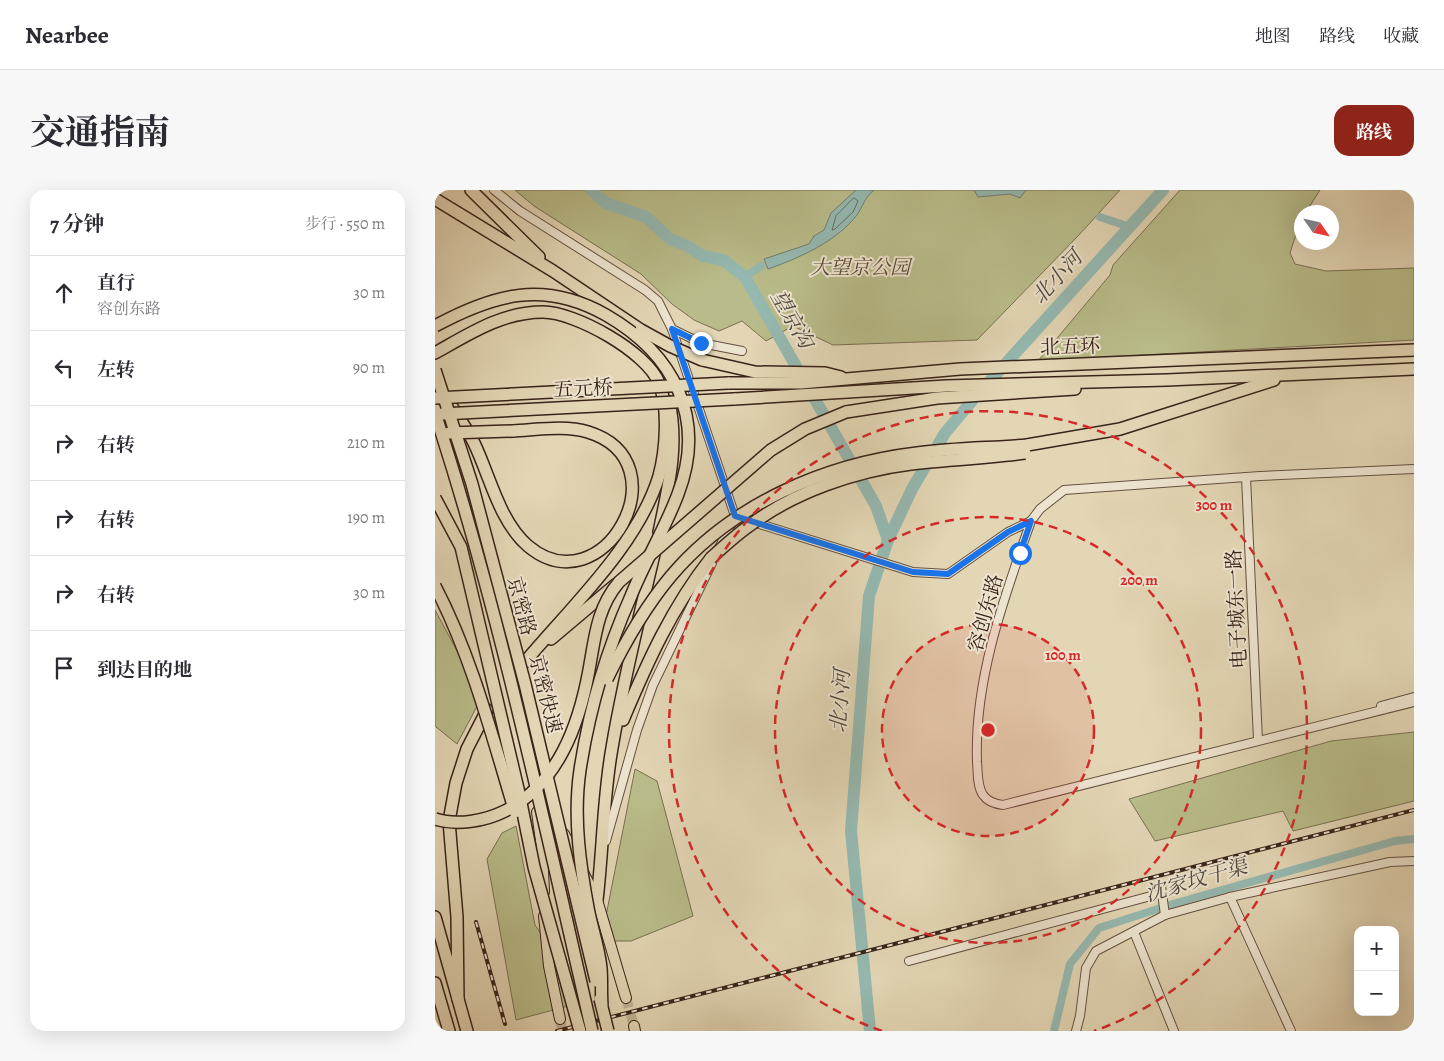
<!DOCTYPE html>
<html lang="zh">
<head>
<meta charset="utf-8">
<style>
	:root { --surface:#fff; --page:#f7f7f7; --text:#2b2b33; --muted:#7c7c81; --line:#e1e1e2; --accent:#8f2418 }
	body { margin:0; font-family:Alegreya,"Noto Serif SC",serif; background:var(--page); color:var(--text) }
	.controls { position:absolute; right:15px; bottom:15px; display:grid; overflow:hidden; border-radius:10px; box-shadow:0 5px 20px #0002 }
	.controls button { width:45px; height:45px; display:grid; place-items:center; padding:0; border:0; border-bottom:1px solid var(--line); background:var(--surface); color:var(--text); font:25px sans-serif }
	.compass { position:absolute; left:859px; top:15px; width:45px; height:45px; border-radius:50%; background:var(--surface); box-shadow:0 5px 20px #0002; rotate:124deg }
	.stop { position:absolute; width:15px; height:15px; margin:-11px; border:4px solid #1a73e8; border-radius:50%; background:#fff }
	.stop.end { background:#1a73e8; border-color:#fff; box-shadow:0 1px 5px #0008 }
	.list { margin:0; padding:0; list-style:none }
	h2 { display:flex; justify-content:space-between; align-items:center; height:65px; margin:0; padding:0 20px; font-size:21px }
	h2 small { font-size:16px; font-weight:400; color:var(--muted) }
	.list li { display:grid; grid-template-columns:32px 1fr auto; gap:15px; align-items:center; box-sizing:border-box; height:75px; padding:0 20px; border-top:1px solid var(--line) }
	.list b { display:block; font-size:19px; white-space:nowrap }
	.list p { margin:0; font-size:16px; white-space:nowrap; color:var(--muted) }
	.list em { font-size:16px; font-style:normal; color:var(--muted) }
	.icon { flex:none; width:28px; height:28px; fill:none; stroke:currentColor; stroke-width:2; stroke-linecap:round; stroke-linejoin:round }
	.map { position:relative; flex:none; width:979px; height:841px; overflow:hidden; border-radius:15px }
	header { display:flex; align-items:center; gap:30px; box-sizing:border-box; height:70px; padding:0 25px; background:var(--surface); border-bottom:1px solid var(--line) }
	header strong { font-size:24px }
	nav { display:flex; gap:28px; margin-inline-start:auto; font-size:18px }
	.intro { display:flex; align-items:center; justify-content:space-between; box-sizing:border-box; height:120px; padding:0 30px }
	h1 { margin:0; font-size:35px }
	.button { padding:12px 22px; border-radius:15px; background:var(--accent); color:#fff; font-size:18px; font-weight:700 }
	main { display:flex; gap:30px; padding:0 30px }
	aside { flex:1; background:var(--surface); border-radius:15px; box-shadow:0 5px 20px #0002 }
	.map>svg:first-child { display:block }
</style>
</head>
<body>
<header>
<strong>Nearbee</strong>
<nav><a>地图</a><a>路线</a><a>收藏</a></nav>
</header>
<div class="intro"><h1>交通指南</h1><a class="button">路线</a></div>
<main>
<aside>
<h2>7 分钟<small>步行 · 550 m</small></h2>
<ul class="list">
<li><svg class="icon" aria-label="ahead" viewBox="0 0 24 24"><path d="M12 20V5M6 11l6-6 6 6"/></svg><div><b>直行</b><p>容创东路</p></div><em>30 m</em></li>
<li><svg class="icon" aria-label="left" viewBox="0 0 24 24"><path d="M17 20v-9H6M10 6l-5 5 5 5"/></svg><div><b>左转</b></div><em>90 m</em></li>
<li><svg class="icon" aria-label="right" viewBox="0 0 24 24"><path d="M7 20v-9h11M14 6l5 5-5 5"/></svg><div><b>右转</b></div><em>210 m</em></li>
<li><svg class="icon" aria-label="right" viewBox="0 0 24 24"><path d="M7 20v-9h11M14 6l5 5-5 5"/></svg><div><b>右转</b></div><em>190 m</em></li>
<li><svg class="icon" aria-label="right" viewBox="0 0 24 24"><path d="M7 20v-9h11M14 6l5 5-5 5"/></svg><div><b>右转</b></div><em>30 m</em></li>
<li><svg class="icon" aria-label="arrive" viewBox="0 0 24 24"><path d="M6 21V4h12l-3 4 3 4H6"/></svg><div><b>到达目的地</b></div></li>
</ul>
</aside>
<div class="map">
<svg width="979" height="841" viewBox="0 0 979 841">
	<rect width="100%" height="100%" fill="#e3d6b5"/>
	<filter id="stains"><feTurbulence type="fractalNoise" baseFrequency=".004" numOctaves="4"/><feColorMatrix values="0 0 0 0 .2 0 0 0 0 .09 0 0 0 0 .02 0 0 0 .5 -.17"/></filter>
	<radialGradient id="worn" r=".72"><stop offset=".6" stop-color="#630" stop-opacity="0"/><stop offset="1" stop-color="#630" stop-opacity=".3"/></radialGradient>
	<g fill="#b9bc8a" stroke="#797052">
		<polygon points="80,0 685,0 643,46 542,150 398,155 358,136 331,151 307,131 284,141 259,130 237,114 206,84 99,16"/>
		<polygon points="745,0 885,0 871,22 866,22 866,29 855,63 860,74 891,81 979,78 979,150 603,171 675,85 678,75"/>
		<polygon points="0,420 47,507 22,554 0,536"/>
		<polygon points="979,542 979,611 858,641 848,621 720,651 694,609 896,551"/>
		<polygon points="200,579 222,591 258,726 196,751 166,751"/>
		<polygon points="81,636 100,735 125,771 137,815 81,830 52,669 67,643"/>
	</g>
	<g fill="#95b9b1" stroke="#707d74">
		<path d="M421 0H439C430 7 428 16 422 25 401 52 364 68 333 79L329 69 374 54 379 46 389 40 396 23Z"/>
		<polygon points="539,0 591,0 585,8 575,4 543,7"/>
	</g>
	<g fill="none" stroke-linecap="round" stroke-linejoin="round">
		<polygon stroke="#676e65" stroke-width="1" points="419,8 423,11 418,22 400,39 397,40 401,26"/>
		<g stroke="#95b9b1" stroke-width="8">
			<polyline points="665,27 695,37"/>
			<polyline points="310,87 326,76"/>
			<polyline points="619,841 635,774 664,738 738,714 960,651 979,649"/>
		</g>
		<g stroke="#95b9b1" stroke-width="12">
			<polyline points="156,0 171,13 211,27 235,49 252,56 268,66 288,70 310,87 441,316 453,350"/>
			<polyline points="545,202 728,0"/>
			<polyline points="435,841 416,641 434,406 453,350 477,299 510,243 537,211"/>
		</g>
		<g stroke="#c1b296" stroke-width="10" stroke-dasharray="10 5" stroke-linecap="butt">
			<polyline points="191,808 199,836"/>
			<polyline points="125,829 127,841"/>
		</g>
		<g stroke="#645040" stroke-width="10">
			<g id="minor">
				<polyline points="59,0 85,21 210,100 223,111 237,139 300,326 284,358"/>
				<polyline points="237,139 266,153 307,161"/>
				<path d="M979 279 825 286 629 300 605 319 596 331C569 408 539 489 542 572 543 583 542 596 548 605 553 612 560 614 568 615L979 512"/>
				<polyline points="811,287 823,550"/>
				<polyline points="302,327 478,382 513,384 573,342 596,331"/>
				<polyline points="946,516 979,507"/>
				<polyline points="171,651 202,540 218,495 277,373"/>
				<polyline points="726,696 730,725"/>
				<polyline points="795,707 955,672 979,671"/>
				<polyline points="699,742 739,841"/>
				<polyline points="474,771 727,703"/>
				<polyline points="641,841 645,826 651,778 661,761 730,725 795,707 856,841"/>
			</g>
		</g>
		<g stroke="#392319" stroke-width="12">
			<g id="major">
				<polyline points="102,622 107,658 109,702"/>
				<polyline points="129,644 162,710 191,808"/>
				<polyline points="109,726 114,776 125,829"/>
				<polyline points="199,836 200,841"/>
			</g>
		</g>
		<g stroke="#392319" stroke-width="14">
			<g id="highway">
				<polyline points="36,0 104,67"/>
				<polyline points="0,9 118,81 206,140"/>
				<path d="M0 163C34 144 67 122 108 122 140 122 212 162 224 193 234 218 231 260 224 286 203 355 136 417 90 472"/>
				<polyline points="267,170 320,182 390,183 406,187"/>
				<polyline points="293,193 366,193 525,179 979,160"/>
				<polyline points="299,209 511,196 732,190 979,179"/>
				<path d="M17 217C24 229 33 240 39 253 55 286 64 331 93 356 168 419 250 272 153 242 130 235 101 240 78 241"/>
				<polyline points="411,222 502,208 640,199"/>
				<polyline points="592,255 685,239 839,190"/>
				<path d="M224 342C233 298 244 256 234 212"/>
				<polyline points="116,449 180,395"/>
				<path d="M188 530C212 473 237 417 276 368"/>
				<path d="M162 710C168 659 168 608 177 558 188 491 205 425 220 360"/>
				<polyline points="0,727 32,841"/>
				<polyline points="0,793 14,841"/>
				<polyline points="23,809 22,727 14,631 21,593 32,559 52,520"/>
			</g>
		</g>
		<use href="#minor" stroke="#ede4cf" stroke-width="8"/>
		<use href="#major" stroke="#e3d6b5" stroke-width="10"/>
		<use href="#highway" stroke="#e3d6b5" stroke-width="11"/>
		<g stroke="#392319" stroke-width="4">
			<g id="rail">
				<polyline points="41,732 70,834"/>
				<polyline points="122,841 979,620"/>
			</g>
		</g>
		<use href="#rail" stroke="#ede4cf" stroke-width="2" stroke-dasharray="5.5" stroke-linecap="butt"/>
		<g stroke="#392319" stroke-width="14" stroke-linecap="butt">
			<g id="highway-bridge">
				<path d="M0 136C59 104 109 90 171 125 239 164 272 228 243 304 230 339 210 371 196 406 172 460 154 521 145 580 138 627 145 676 154 723 158 741 164 759 166 778 167 790 166 802 167 815"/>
				<polyline points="206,140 235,156 267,170"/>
				<polyline points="0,180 37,294 90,494 161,791"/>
				<polyline points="0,208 293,193"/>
				<path d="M0 223C66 425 109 634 157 841"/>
				<polyline points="7,224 299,209"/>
				<polyline points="14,243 78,241"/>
				<polyline points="0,308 26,357 84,603 99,677 145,841"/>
				<path d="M276 368C288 357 301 345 314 336 359 302 420 281 476 274 514 270 552 268 590 263"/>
				<path d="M0 396C37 467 57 546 80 622"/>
				<path d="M172 489C190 452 210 417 236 386 297 314 390 274 482 263 519 258 556 258 592 255"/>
				<path d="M0 629C22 636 50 631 70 621 123 594 144 535 154 480 160 447 162 418 184 392L336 260 370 239 411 222"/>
				<polyline points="165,809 173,841"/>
			</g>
		</g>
		<use href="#highway-bridge" stroke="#e3d6b5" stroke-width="11"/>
	</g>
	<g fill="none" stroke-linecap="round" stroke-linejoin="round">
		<polyline stroke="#1a73e8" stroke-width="6" points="266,153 237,139 300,326 478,382 513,384 573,342 596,331 585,363"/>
	</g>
	<circle cx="553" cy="540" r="106" fill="#d62828" fill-opacity=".12"/>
	<g fill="none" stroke="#d62828" stroke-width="2.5" stroke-dasharray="9 6">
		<circle cx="553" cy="540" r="106"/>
		<circle cx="553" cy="540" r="213"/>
		<path d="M447 841A319 319 0 1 1 659 841"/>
	</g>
	<g text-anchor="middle" stroke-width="4" stroke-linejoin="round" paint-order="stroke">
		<g font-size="20" font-style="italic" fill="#594935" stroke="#ede4cf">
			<text x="425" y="84">大望京公园</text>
		</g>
		<g font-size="20" fill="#392319" stroke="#ede4cf">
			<text transform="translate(635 156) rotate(-2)" y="7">北五环</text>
			<text transform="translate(148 198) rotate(-3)" y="7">五元桥</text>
			<text transform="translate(87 416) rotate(75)" y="7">京密路</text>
			<text transform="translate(801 419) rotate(-93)" y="7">电子城东一路</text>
			<text transform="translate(550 423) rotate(-74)" y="7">容创东路</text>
			<text transform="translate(111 504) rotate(76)" y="7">京密快速</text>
		</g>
		<g font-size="21" font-style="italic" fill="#50483f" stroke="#ede4cf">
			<text transform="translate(622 87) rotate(-48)" y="7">北小河</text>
			<text transform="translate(357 129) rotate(60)" y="7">望京沟</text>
			<text transform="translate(405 511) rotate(-86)" y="7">北小河</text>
			<text transform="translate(761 690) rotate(-16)" y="7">沈家坟干渠</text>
		</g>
	</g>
	<circle cx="553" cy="540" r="8" fill="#d62828" stroke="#ede4cf" stroke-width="2.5"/>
	<g font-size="15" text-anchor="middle" font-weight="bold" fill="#d62828" stroke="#ede4cf" stroke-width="4" stroke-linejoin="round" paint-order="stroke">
		<text x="779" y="320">300 m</text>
		<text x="704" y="395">200 m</text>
		<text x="628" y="470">100 m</text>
	</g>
	<rect width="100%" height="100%" filter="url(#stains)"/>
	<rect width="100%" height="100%" fill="url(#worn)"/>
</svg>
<div class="controls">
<button>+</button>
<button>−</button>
</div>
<svg class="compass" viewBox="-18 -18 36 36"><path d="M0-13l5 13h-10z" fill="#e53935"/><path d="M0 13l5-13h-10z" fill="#7c7c81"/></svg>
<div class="stop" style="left:585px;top:363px"></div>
<div class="stop end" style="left:266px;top:153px"></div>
</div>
</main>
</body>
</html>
